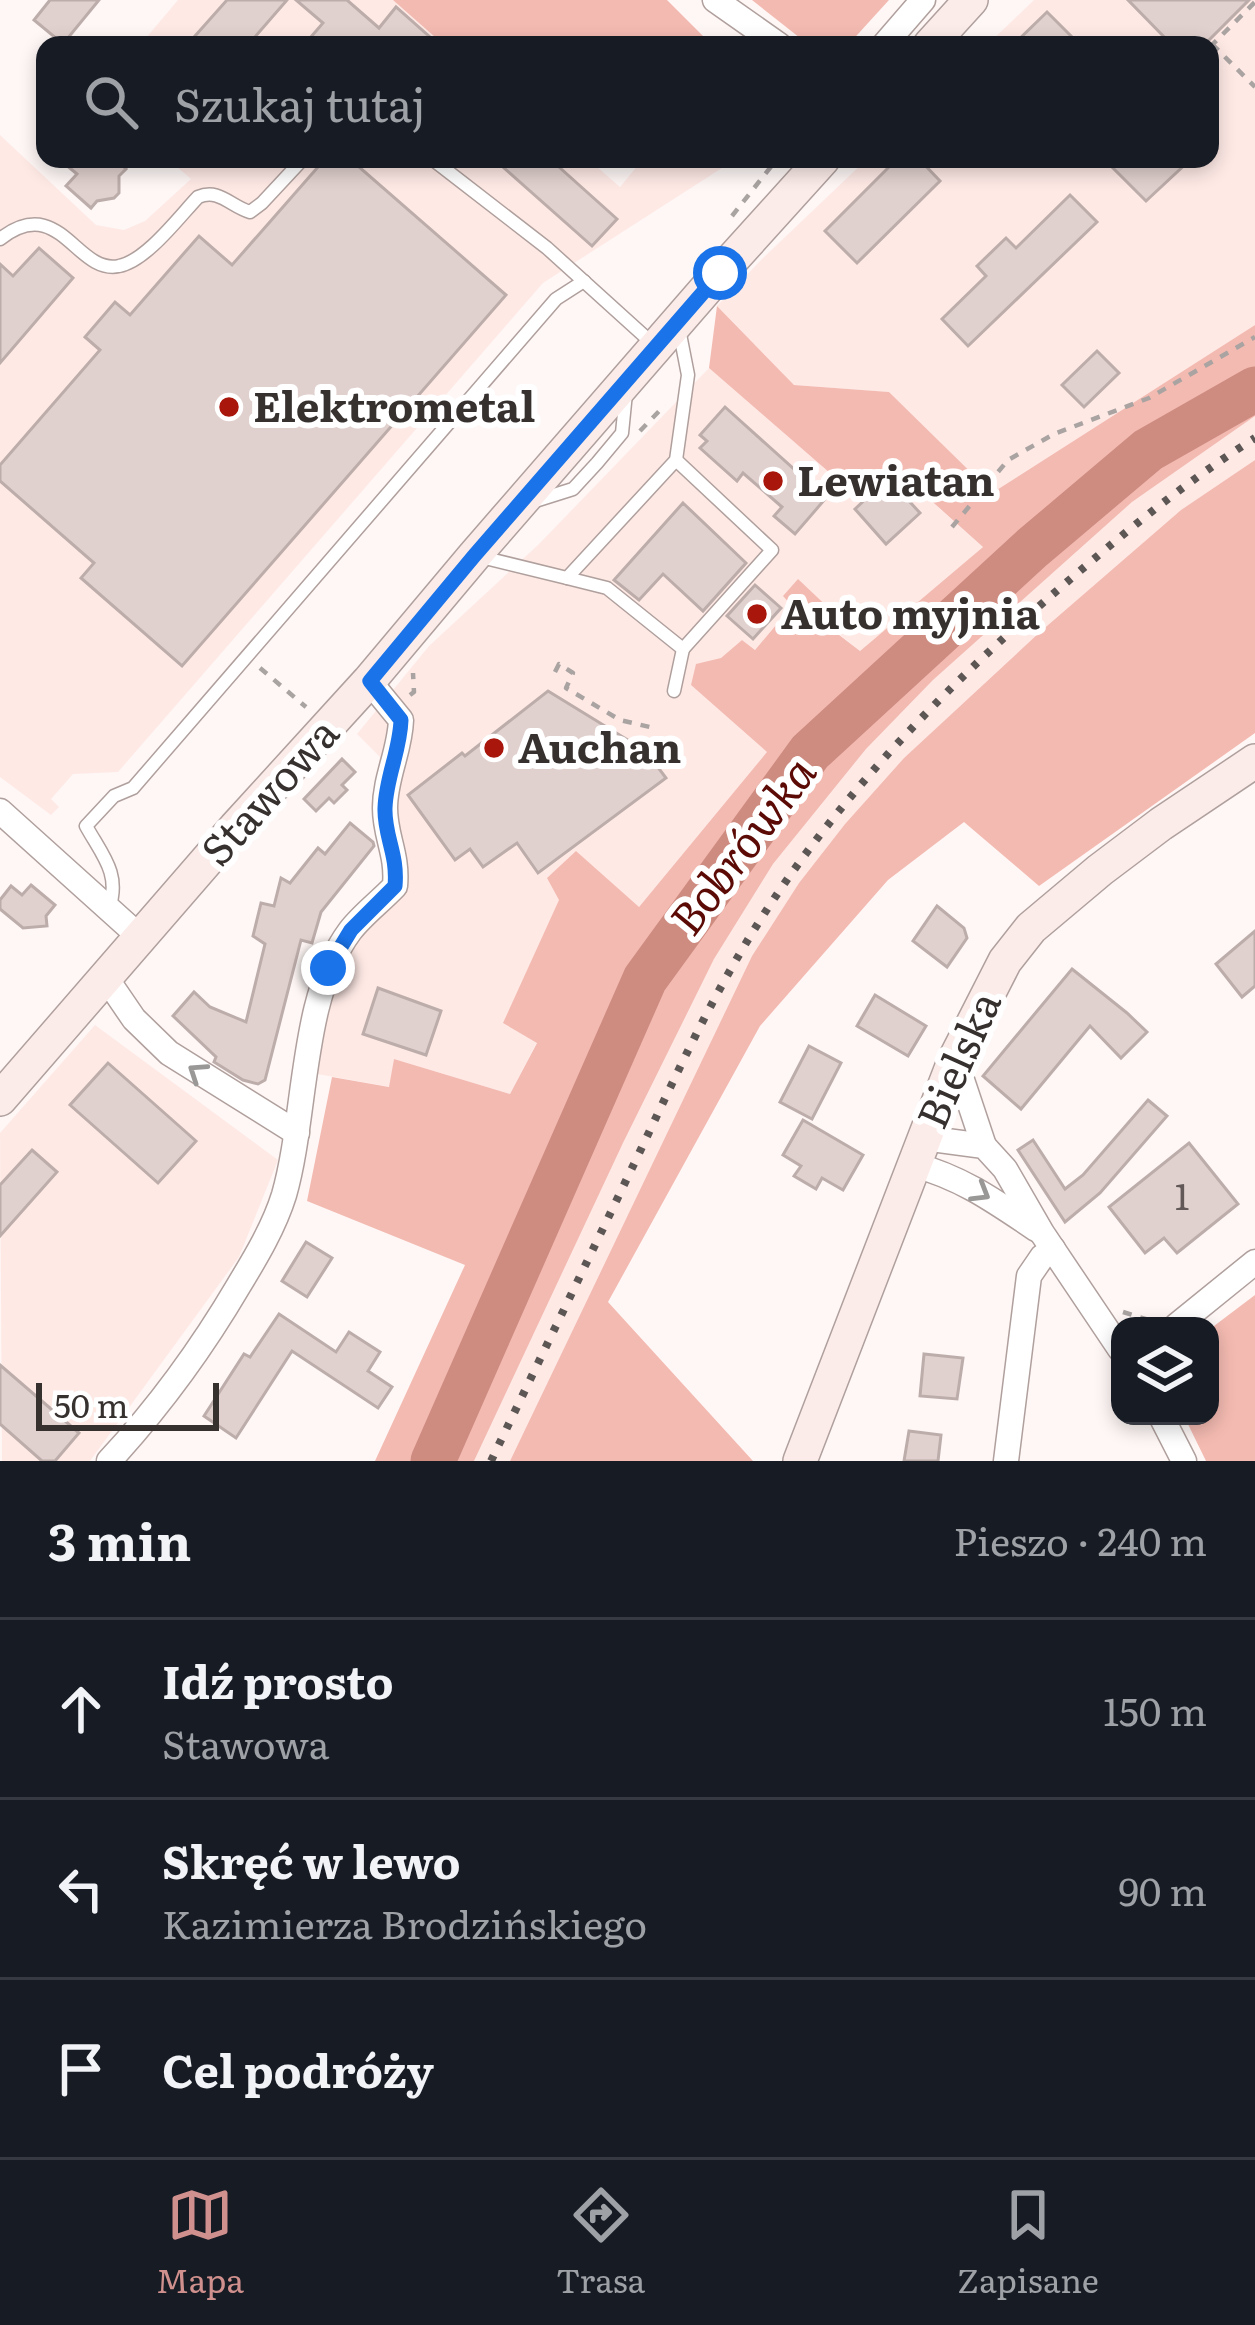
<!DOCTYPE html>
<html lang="pl">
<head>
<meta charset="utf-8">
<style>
	:root { --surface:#171b24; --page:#242831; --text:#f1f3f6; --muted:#9ea1a6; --line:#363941; --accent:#d0908d }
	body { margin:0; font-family:Literata,serif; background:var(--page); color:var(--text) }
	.controls { position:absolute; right:36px; bottom:36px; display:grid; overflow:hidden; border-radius:24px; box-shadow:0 6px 18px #0003 }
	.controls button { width:108px; height:108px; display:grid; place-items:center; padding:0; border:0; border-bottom:3px solid var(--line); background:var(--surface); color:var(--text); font:60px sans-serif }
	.scale { position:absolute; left:36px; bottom:30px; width:183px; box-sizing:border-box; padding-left:12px; border:6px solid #36302f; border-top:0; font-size:33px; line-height:42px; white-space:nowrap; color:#36302f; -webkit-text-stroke:9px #fff; paint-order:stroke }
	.stop { position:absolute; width:36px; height:36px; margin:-27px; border:9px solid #1a73e8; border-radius:50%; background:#fff }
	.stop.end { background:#1a73e8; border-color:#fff; box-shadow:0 3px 12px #0008 }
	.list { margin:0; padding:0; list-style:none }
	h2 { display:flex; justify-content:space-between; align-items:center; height:156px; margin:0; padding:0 48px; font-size:51px }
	h2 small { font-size:39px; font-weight:400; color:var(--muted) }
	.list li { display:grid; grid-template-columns:78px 1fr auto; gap:36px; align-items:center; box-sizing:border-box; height:180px; padding:0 48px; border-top:3px solid var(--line) }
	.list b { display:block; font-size:45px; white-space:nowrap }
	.list p { margin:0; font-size:39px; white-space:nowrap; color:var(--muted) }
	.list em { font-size:39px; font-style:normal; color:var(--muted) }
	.icon { flex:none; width:66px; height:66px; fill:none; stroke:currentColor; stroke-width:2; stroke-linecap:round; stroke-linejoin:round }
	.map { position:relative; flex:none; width:1255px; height:1461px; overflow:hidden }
	.search { position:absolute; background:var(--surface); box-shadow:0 6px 18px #0003; left:36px; right:36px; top:36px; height:132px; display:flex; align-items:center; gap:30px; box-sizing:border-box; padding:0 42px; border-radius:24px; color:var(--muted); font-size:45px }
	.sheet { height:696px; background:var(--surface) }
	nav { display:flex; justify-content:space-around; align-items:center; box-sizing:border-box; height:168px; border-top:3px solid var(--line); background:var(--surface); font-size:33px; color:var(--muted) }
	nav a { display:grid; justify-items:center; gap:6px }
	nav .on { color:var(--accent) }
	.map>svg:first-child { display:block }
</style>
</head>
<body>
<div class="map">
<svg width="1255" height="1461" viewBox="0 0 1255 1461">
	<rect width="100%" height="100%" fill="#fef7f6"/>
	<g fill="#fee9e5">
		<polygon points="178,0 406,0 457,45 140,45"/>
		<polygon points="1034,0 1255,0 1255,325 992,493 889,392 794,385 717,306 762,259 867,159 1210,159 1210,45 987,45"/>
		<polygon points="0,135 96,225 124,230 145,221 191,179 168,159 588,159 620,187 643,159 736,159 543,283 118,772 73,774 51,799 59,807 51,815 0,777"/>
		<polygon points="709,368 853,493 888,463 983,547 860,651 830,627 792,606 755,650 742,640 691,685 768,751 638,908 576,852 560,900 538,950 537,1042 510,1094 394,1059 390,1087 295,1070 325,954 385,879 387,859 371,804 380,757 357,734 429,646 539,544"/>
		<polygon points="1255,416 1255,460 1181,510 1040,632 904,758 845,824 799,883 752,956 510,1461 474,1461 623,1143 714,959 773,864 866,749 933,680 1132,502"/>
		<polygon points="95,1025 278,1160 239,1257 90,1461 2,1461 0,1133"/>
	</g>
	<g fill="#f3bab1">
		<polygon points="393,0 667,0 712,45 444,45"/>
		<polygon points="752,0 889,0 848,45 809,45"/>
		<polygon points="717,306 794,385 889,392 992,493 1255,325 1255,416 1132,502 933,680 866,749 773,864 714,959 623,1143 474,1461 375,1461 465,1265 307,1201 332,1077 389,1087 394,1059 510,1094 537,1043 503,1023 559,900 547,878 576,851 639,907 767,752 691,685 696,664 721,658 742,640 755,650 792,606 783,596 798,579 835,614 830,628 860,651 983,547 889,463 853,493 709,368"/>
		<polygon points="1255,460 1255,733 1039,886 964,822 888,880 760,1026 608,1302 753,1461 510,1461 752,956 799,883 845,824 904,758 1040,632 1181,510"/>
		<polygon points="1255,1295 1255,1461 1206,1461 1184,1416 1210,1416 1210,1329"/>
	</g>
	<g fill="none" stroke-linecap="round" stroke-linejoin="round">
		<polyline stroke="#ce8b80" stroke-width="45" points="433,1461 645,979 810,752 1032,548 1148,450 1255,389"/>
	</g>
	<g fill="#e1d1ce" stroke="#bdadaa" stroke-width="3">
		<polygon points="50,0 99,0 63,44 34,20"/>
		<polygon points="227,0 287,0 248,45 187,45"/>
		<polygon points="296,0 347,0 379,28 396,7 439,45 304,45 323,23"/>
		<polygon points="1128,0 1249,0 1204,45 1172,45"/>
		<polygon points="1047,12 1080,45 1013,45"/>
		<polygon points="59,159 115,159 126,169 119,176 119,193 114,198 97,201 91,208 66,186 77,174"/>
		<polygon points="325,159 350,159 506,295 182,666 81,578 94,563 0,481 0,465 100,350 85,337 115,302 130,315 199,236 232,265"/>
		<polygon points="494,159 550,159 617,219 592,246"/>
		<polygon points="897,159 919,159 940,181 857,263 825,231"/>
		<polygon points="1104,159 1191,159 1146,201"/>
		<polygon points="1070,195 1097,222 968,346 942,319 986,276 977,266 1006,238 1016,248"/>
		<polygon points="39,248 73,278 0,363 0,264 13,276"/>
		<polygon points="1097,351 1119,373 1084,407 1062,385"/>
		<polygon points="725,407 826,498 795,534 774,516 782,507 743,473 737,481 700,448 707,441 700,435"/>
		<polygon points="888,478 920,513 886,544 855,509"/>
		<polygon points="683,503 746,563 703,611 663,574 639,600 614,580"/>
		<polygon points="755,585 781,608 753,639 727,616"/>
		<polygon points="548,691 631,742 636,738 666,778 538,873 517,843 483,867 470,849 455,860 408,795 462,753 465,756"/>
		<polygon points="342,759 355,772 342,785 347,790 334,803 329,798 316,811 304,799"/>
		<polygon points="350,823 373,842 374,846 321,912 312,943 301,940 265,1080 258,1084 243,1080 214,1062 216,1057 173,1016 194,992 210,1007 246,1022 265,944 253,936 261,903 274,906 281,878 290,883 318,848 325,854"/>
		<polygon points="31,885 55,905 46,916 47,926 23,928 0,909 0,900 11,886 22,895"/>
		<polygon points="937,906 964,928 967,938 947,967 913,941"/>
		<polygon points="1255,931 1255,986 1242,997 1216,964"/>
		<polygon points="1072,969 1127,1013 1147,1032 1121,1058 1090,1026 1021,1109 983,1076"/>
		<polygon points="378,988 441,1011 426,1055 363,1034"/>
		<polygon points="875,995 926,1026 908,1056 857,1026"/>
		<polygon points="809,1046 841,1063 812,1119 780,1102"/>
		<polygon points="108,1063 196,1141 158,1183 70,1105"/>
		<polygon points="1148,1100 1167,1116 1100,1193 1065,1222 1018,1150 1033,1140 1065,1189 1083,1175"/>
		<polygon points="803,1120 863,1155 843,1190 822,1178 816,1189 794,1176 801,1166 783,1155"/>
		<polygon points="1189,1143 1238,1204 1177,1253 1164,1238 1145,1253 1109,1207"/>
		<polygon points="32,1150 57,1172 0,1236 0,1185"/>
		<polygon points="306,1242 332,1258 307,1297 282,1281"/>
		<polygon points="279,1314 336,1352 349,1332 380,1352 368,1371 392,1387 378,1408 292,1351 236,1438 204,1416 244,1354 250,1357"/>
		<polygon points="924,1354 963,1358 957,1399 920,1396"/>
		<polygon points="0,1365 79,1433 55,1461 42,1461 0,1424"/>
		<polygon points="909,1431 941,1435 938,1461 904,1461"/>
	</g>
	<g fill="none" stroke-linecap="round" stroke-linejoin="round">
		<g stroke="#b0a09d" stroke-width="15">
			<g id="lane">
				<polyline points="432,159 547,248 652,343"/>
				<path d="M0 239C60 192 76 275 119 266 146 261 179 217 198 197 219 188 230 206 250 212L262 203 303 159"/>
				<polyline points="676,460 772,550 683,649"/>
				<polyline points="535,501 573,489 597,463 622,433 626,393"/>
				<polyline points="481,557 567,578 676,460 688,375 679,329"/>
				<polyline points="567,578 607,588 683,649 674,691"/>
				<path d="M109 908C121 874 102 855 86 826L114 796 133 788 556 299 584 281"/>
			</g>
		</g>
		<g stroke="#b0a09d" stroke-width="27">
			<g id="street">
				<polyline points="715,0 779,45"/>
				<polyline points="884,45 923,0"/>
				<polyline points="0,811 140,937"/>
				<polyline points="106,978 134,1019 169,1053 297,1133"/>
				<polyline points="955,1059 984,1146"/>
				<polyline points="924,1138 984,1146 1005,1169 1042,1233 1120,1349"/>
				<path d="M914 1165C961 1177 996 1202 1036 1229"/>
				<polyline points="1176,1326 1255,1262"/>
				<polyline points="1161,1416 1184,1461"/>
				<path d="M109 1461C159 1407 202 1348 239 1285 256 1257 274 1227 284 1195 307 1115 300 998 350 931 362 915 381 901 395 886 398 854 385 837 385 808 385 777 400 751 401 720L369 681"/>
				<polyline points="1006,1461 1029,1276 1042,1257 1053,1249"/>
			</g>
		</g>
		<g stroke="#b0a09d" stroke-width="36">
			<g id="secondary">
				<polyline points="930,45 971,0"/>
				<polyline points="0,1099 235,828 369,681 474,556 720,273 823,159"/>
				<polyline points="800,1461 955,1059 1005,961 1031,928 1100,870 1161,824 1255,761"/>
			</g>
		</g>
		<g stroke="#a9a3a2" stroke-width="4.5" stroke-dasharray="9 9" stroke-linecap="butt">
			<polyline points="1212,44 1255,87"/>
			<polyline points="1210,47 1255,2"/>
			<polyline points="732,216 777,159"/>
			<polyline points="640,431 665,405"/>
			<polyline points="952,527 1008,460 1054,434 1149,398 1255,337"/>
			<polyline points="260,668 306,707"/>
			<polyline points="555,672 559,664 573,673 566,688 620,720 654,728"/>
			<polyline points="410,695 414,692 413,673"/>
			<polyline points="1123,1312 1152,1321"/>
		</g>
		<use href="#lane" stroke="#fff" stroke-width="12"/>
		<use href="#street" stroke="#fff" stroke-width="24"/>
		<use href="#secondary" stroke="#fcece9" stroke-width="33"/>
		<path stroke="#5c5655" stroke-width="8" stroke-dasharray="6 12" stroke-linecap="butt" d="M491 1461C538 1363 586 1264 633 1166 667 1095 699 1023 739 955 825 806 951 680 1081 570 1136 523 1193 477 1255 438"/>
	</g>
	<defs><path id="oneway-chevron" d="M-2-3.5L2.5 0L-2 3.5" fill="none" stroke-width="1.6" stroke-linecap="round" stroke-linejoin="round" transform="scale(3)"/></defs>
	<g stroke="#9a9897">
		<use href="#oneway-chevron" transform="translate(197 1072) rotate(-146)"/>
		<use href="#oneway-chevron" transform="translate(981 1193) rotate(31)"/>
	</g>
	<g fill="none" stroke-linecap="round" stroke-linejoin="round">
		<path stroke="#1a73e8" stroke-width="15" d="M328 968 351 930 395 886C398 854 384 836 385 808 386 777 400 751 401 720L370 681 474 556 720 273"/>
	</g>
	<g fill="#a8160c" stroke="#fff" stroke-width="4.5">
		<circle cx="229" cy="407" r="12"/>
		<circle cx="773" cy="481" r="12"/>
		<circle cx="757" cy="614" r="12"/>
		<circle cx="494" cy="748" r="12"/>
	</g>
	<g text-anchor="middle" stroke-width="12" stroke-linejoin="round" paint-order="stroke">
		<g font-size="36" fill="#615857">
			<text x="1182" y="1210">1</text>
		</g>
		<g font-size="42" font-weight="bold" fill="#36302f" stroke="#fff" text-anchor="start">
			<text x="253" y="422">Elektrometal</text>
			<text x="797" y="496">Lewiatan</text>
			<text x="781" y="629">Auto myjnia</text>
			<text x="518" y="763">Auchan</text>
		</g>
		<g font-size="42" fill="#36302f" stroke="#fff">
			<text transform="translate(270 792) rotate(-48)" y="15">Stawowa</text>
			<text transform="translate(959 1060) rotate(-66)" y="15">Bielska</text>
		</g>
		<g font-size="45" font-style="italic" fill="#5b0a05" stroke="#fff">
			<text transform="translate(743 846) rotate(-53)" y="16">Bobrówka</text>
		</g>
	</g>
</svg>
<div class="controls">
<button><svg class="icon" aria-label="layers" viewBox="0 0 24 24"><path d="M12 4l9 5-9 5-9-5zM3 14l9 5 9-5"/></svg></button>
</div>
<div class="scale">50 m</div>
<div class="stop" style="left:720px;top:273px"></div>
<div class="stop end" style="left:328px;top:968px"></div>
<div class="search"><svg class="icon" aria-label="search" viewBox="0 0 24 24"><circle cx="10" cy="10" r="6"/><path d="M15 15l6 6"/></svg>Szukaj tutaj</div>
</div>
<section class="sheet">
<h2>3 min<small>Pieszo · 240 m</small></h2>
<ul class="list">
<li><svg class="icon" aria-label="ahead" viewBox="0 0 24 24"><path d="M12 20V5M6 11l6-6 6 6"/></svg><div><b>Idź prosto</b><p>Stawowa</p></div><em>150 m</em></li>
<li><svg class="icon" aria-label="left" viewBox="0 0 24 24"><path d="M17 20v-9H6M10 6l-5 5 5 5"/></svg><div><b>Skręć w lewo</b><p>Kazimierza Brodzińskiego</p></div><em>90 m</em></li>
<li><svg class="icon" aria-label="arrive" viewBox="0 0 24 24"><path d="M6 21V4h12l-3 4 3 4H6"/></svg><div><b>Cel podróży</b></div></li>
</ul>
</section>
<nav>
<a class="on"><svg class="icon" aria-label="map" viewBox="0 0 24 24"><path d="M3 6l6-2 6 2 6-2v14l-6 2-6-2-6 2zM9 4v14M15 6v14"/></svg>Mapa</a>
<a><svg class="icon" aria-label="directions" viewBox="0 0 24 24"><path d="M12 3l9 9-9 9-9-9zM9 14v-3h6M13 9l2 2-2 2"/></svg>Trasa</a>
<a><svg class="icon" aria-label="saved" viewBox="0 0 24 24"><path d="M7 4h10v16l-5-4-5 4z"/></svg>Zapisane</a>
</nav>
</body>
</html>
